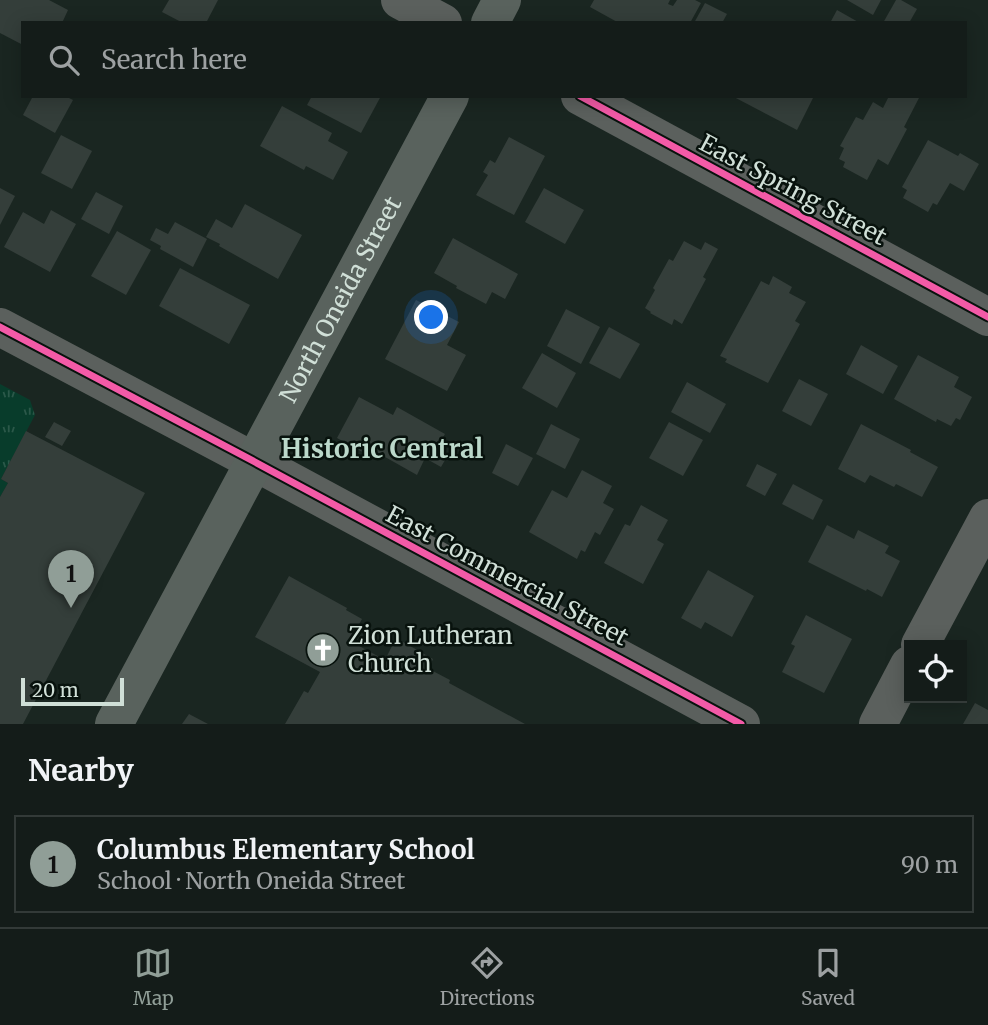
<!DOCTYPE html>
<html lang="en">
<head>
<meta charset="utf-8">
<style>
	:root { --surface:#141c19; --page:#1d2522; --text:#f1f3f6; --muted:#9da1a2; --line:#333a38; --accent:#909e97 }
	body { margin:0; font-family:Merriweather,serif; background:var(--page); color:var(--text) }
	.controls { position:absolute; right:21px; bottom:21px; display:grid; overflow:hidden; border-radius:0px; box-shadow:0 4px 18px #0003 }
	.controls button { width:63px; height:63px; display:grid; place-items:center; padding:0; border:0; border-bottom:2px solid var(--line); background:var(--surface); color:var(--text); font:35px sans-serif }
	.scale { position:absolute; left:21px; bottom:18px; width:103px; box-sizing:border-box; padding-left:7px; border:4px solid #d0dfd7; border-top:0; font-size:19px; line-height:24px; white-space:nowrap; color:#d0dfd7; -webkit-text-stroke:5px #08120d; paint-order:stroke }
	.you { position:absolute; left:432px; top:318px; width:24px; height:24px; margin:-18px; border:5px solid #fff; border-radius:50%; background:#1a73e8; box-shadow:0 0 0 10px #1a73e833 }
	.badge { display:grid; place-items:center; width:46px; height:46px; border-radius:50%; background:var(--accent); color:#111; font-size:23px; font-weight:700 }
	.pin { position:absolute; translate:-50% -58px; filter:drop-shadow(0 2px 4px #0008) }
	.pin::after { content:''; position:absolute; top:37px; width:24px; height:21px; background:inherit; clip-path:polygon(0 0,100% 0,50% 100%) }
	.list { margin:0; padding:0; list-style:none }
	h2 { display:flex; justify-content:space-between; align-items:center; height:91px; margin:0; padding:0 28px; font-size:30px }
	h2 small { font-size:23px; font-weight:400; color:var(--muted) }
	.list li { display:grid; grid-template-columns:46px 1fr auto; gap:21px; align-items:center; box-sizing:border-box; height:98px; margin:0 14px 14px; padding:0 14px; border:2px solid var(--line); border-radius:0px }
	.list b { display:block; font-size:26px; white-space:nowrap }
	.list p { margin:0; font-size:23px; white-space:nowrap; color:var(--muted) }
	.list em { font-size:23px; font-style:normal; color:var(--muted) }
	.icon { flex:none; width:38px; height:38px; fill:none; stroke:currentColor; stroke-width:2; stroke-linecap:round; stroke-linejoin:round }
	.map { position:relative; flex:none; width:988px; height:724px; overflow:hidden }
	.search { position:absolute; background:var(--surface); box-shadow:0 4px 18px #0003; left:21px; right:21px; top:21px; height:77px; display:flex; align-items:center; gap:18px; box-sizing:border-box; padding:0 24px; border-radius:0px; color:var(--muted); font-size:26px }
	.sheet { height:203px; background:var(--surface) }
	nav { display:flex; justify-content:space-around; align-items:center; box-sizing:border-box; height:98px; border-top:2px solid var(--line); background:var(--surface); font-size:19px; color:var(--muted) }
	nav a { display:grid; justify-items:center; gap:4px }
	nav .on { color:var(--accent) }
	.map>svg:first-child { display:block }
</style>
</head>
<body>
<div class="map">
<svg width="988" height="724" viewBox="0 0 988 724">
	<defs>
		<pattern id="park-tufts" width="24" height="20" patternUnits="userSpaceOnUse" patternTransform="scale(1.75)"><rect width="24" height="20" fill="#083c2b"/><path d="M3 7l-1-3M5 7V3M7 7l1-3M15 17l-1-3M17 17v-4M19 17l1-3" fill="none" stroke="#2b5849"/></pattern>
	</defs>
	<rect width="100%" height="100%" fill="#1a2621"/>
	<polygon fill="url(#park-tufts)" points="0,384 30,400 35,415 1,479 8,483 0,497"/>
	<g fill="#343e3a">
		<polygon points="0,0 49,0 68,10 62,23 23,23 23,45 0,33"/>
		<polygon points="169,0 218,0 206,23 183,23 162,12"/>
		<polygon points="594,0 670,0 668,4 673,6 677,0 695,0 701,3 690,23 619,23 590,7"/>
		<polygon points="847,0 881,0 873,15"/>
		<polygon points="896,0 901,0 917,9 909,23 883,23"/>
		<polygon points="705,3 727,14 722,23 694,23"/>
		<polygon points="837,10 860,23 830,23"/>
		<polygon points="33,96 65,96 73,100 55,133 23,115"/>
		<polygon points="312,96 381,96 361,133 307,105"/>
		<polygon points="732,96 814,96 797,130"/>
		<polygon points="889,96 920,96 904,127 907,129 888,165 878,159 867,180 843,167 845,162 839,159 844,148 840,146 856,117 863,120 873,102 883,108"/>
		<polygon points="282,106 332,133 328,141 348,152 333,180 306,166 304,170 260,146"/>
		<polygon points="61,135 92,151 72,189 41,173"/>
		<polygon points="509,137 545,156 514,215 476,195 488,175 483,172 490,160 495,163"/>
		<polygon points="928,140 958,156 960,153 979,164 964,191 950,183 937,205 933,203 928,212 903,198 907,190 902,187"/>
		<polygon points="0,188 15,196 0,225"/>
		<polygon points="544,188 584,210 565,244 525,222"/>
		<polygon points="96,192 123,206 109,234 81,219"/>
		<polygon points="245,204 302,235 278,279 219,246 220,244 206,237 216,219 232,228"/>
		<polygon points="51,210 76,224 50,272 4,247 23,212 44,224"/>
		<polygon points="175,222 207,239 193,267 160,249 161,246 150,240 156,228 168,234"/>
		<polygon points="117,231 151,250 126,295 91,276"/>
		<polygon points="453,238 518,274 505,299 492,292 486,304 456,288 457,286 434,273"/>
		<polygon points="684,241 701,250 705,242 718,249 703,277 706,279 682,324 674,319 672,325 650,313 651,312 645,308 655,290 653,288 669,259 673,261"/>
		<polygon points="180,268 250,305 229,344 159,306"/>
		<polygon points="773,276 792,287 789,293 806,302 795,321 800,324 768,383 725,362 727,359 720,356 761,281 769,285"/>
		<polygon points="416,300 459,322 447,345 466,355 447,391 385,359"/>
		<polygon points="566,309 600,327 581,364 547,346"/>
		<polygon points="609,327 640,344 620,379 589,363"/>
		<polygon points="861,345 898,366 883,394 846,374"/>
		<polygon points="542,353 576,373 557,408 522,388"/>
		<polygon points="918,355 959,377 954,387 972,397 960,420 956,418 951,426 937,419 936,422 894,399"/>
		<polygon points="799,379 828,394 811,426 782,411"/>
		<polygon points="687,382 726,404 710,433 671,412"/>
		<polygon points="359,397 393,415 397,407 445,434 436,449 448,455 441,467 425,458 417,475 378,453 375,459 337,438"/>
		<polygon points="54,422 71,431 62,446 45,437"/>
		<polygon points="669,422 703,440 683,476 649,458"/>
		<polygon points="551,424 580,439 565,469 536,454"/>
		<polygon points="861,424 911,450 910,452 938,467 922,497 896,484 894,487 870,475 865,483 838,469"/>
		<polygon points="26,431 145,493 23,724 0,724 0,497 8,483 1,479"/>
		<polygon points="506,444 533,458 518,486 492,473"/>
		<polygon points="757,464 777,474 765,496 746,486"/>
		<polygon points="582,470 612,486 603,503 614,509 600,535 595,532 585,552 581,550 577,559 529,532 552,490 567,498"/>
		<polygon points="793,484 823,500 813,520 782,504"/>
		<polygon points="641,505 668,520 657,540 664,544 643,584 604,563 625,524 630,526"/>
		<polygon points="827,525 854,539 858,530 889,546 885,553 900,561 882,597 867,589 866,591 808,562"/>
		<polygon points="708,570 754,596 732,637 705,622 701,629 681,618"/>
		<polygon points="289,576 347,608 346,610 362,619 350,641 385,660 396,638 433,659 429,669 450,680 449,683 525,724 285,724 304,691 308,693 320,672 255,637"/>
		<polygon points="806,615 852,639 824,693 782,672 795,646 791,644"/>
		<polygon points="975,703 988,710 988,724 963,724"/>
		<polygon points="189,714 208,724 182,724"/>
	</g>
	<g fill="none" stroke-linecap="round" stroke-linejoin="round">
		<g stroke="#5b605d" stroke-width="38">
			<polyline points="400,0 443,23"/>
			<polyline points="580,96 988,317"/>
			<polyline points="0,327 255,462 741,724"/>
			<polyline points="920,645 988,518"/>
			<polyline points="878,724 909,665"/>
		</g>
		<g stroke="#59625d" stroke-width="38">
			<polyline points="490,23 502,0"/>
			<path id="s1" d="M114 724 450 96"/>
		</g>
		<g stroke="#08120d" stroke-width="11">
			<g id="cycleway">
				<polyline points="580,96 988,317"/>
				<polyline points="0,327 255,462 741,724"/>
			</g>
		</g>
		<use href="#cycleway" stroke="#f35aa7" stroke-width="7"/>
	</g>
	<defs>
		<g id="church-disc" transform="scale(1.75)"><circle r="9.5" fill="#909e97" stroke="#08120d"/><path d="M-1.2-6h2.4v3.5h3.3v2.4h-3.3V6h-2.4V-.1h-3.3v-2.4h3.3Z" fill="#fff"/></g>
	</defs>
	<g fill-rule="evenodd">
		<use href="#church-disc" x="323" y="650"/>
	</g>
	<g text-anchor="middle" stroke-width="5" stroke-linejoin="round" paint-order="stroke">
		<g font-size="24" fill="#d0dfd7" stroke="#08120d">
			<text transform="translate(793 190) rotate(28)" y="8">East Spring Street</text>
			<text dy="8" stroke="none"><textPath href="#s1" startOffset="481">North Oneida Street</textPath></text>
			<text transform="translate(507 576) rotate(28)" y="8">East Commercial Street</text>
		</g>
		<g font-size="24" fill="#d0dfd7" stroke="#08120d" text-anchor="start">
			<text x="348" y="644">Zion Lutheran<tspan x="348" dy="28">Church</tspan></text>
		</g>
		<g font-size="26" font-weight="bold" fill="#bbd8ca" stroke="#08120d">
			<text x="382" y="458">Historic Central</text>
		</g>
	</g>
</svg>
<div class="controls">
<button><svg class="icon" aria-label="locate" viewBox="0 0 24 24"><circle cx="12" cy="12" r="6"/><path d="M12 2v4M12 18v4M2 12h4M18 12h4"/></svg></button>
</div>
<div class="scale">20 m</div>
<div class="you"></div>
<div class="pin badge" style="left:71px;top:608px">1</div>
<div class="search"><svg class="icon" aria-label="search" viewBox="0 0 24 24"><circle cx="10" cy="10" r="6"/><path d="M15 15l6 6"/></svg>Search here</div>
</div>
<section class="sheet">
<h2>Nearby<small></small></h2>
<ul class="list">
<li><span class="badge">1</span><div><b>Columbus Elementary School</b><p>School · North Oneida Street</p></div><em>90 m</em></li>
</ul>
</section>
<nav>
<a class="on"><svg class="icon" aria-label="map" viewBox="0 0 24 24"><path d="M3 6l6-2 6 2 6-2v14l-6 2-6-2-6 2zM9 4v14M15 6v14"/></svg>Map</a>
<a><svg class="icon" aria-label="directions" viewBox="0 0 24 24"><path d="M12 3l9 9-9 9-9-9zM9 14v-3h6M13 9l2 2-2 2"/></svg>Directions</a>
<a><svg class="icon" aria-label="saved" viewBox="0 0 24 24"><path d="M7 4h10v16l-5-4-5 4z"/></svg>Saved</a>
</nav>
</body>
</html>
